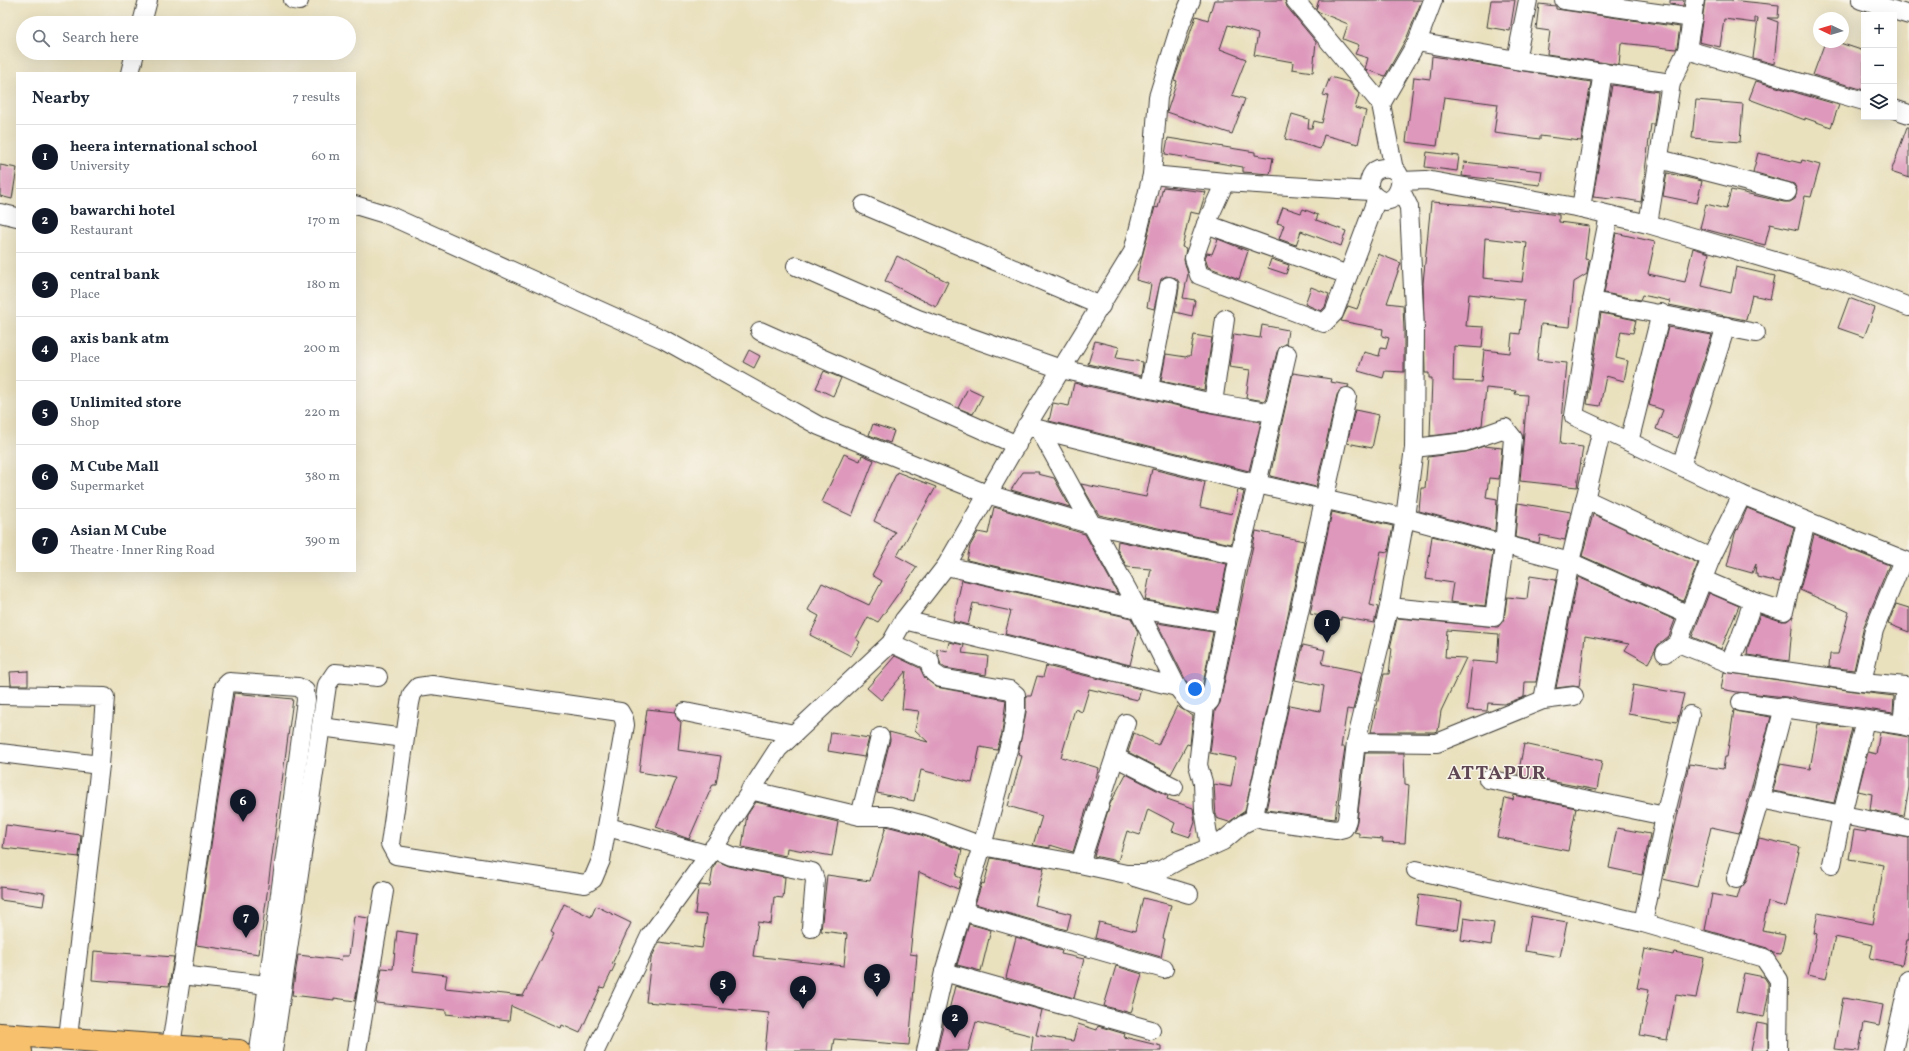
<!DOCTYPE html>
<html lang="en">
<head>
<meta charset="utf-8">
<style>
	:root { --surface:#fff; --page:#f2f2f3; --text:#1f2937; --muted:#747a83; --line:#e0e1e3; --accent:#111827 }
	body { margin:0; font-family:Vollkorn,serif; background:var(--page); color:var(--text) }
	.controls { position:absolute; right:12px; top:12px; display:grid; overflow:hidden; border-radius:0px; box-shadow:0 4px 16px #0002 }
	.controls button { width:36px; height:36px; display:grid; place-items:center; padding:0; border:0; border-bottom:1px solid var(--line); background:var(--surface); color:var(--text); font:20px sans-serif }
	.compass { position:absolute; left:1813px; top:12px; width:36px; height:36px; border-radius:50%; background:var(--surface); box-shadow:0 4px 16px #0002; rotate:274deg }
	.you { position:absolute; left:1195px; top:689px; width:14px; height:14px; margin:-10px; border:3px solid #fff; border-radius:50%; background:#1a73e8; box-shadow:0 0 0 6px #1a73e833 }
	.badge { display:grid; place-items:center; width:26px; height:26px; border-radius:50%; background:var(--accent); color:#fff; font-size:13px; font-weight:700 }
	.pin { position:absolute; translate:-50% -33px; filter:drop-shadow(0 1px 2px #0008) }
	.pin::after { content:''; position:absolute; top:21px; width:14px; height:12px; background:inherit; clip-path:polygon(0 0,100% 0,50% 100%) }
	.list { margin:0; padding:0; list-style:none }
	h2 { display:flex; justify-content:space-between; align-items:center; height:52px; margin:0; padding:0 16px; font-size:17px }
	h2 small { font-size:13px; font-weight:400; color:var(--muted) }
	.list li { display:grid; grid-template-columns:26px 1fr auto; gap:12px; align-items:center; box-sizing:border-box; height:64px; padding:0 16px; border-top:1px solid var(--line) }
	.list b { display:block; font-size:15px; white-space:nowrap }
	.list p { margin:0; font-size:13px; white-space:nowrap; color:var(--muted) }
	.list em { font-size:13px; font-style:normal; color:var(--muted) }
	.icon { flex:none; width:22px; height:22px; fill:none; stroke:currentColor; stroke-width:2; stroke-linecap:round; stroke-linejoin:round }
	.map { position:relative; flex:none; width:1909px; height:1051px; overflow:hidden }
	.search { position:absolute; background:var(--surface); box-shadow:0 4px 16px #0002; left:16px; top:16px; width:340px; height:44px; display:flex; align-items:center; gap:10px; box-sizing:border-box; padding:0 14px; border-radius:22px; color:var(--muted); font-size:15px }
	.panel { position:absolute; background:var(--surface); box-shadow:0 4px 16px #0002; left:16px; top:72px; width:340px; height:500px; border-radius:0px }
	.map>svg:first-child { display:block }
</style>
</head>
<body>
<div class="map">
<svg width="1909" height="1051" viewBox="0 0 1909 1051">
	<rect width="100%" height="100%" fill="#f7f3e8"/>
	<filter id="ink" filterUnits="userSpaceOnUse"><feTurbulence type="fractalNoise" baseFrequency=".025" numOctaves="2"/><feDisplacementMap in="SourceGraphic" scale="8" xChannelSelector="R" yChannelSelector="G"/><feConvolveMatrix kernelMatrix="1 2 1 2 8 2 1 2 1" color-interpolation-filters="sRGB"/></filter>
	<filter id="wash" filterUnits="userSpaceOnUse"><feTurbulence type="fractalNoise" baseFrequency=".012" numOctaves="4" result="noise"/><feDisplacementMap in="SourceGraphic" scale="16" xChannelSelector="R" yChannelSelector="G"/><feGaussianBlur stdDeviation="0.9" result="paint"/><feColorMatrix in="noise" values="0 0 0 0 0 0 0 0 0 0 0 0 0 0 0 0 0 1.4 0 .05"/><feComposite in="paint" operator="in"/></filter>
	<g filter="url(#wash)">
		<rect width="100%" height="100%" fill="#e9e0bd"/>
		<g id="blocks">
			<g fill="#de98bc" fill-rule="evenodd">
				<polygon points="1214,0 1285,0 1287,7 1316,42 1313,72 1292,69 1293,62 1254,55 1258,34 1228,25 1220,49 1246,59 1232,95 1245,99 1232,134 1167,112 1177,81 1174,80 1196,16 1208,20"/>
				<polygon points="1319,0 1422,0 1407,37 1385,76 1365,69 1368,58 1355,54 1359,45 1343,39 1348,24 1319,12 1316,9"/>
				<polygon points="1491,0 1515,0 1510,31 1487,27"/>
				<polygon points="1670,0 1684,0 1683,6 1670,4"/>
				<polygon points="1705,0 1730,0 1779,5 1778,18 1767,18 1778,22 1774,64 1753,58 1758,18 1755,18 1755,23 1724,19 1720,47 1699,42"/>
				<polygon points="1539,4 1556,6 1556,9 1563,10 1680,27 1677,47 1676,49 1621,43 1619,65 1547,54 1550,31 1536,29"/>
				<polygon points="1825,42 1837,42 1864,51 1864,90 1813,75"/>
				<polygon points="1432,56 1591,82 1581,141 1540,136 1540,139 1494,133 1498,104 1444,97 1437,146 1406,142 1414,77 1430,79"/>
				<polygon points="1330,77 1349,82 1359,94 1355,108 1366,111 1358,144 1324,135 1320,149 1285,139 1292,114 1309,119 1308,128 1312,128 1314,121 1322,123 1328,96 1323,95"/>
				<polygon points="1756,81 1839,105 1831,127 1805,118 1805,120 1749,99"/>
				<polygon points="1612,85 1658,92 1654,124 1651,124 1641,202 1612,197 1611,199 1593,197"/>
				<polygon points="1696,100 1743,104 1740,142 1692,138"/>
				<polygon points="1907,127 1909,127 1909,178 1891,172"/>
				<polygon points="1168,138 1255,152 1255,155 1273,158 1270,174 1243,172 1243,167 1165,154"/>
				<polygon points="1427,152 1459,156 1457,171 1425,167"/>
				<polygon points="1758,153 1801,163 1802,160 1820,165 1811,197 1805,196 1798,230 1770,224 1765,245 1700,228 1706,204 1726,209 1731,190 1784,202 1790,202 1795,199 1797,190 1794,184 1753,172"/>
				<polygon points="1464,162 1542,171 1540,185 1462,176"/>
				<polygon points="0,165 17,168 12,199 0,196"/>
				<polygon points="1667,173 1702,181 1697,203 1663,196"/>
				<polygon points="1163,187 1206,192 1199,214 1190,212 1182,247 1186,248 1184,260 1188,274 1183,298 1195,300 1192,316 1175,312 1179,288 1179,282 1176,278 1166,276 1161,279 1154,309 1147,307 1151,284 1136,280 1155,207 1158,208"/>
				<path d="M1431 202 1485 206 1559 215V222L1589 226 1585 259 1589 260 1587 274 1574 282 1570 327 1541 324 1537 360 1567 363 1560 444 1583 447 1577 487 1520 481 1527 395 1515 394 1516 391 1486 388 1482 425 1463 432 1430 436 1432 378H1429V373H1425L1423 283ZM1485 238 1527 243 1522 282 1483 278ZM1469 294 1524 300 1520 334 1512 333 1510 353 1484 350 1481 382 1453 381 1454 346 1482 348 1484 327 1466 326Z"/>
				<polygon points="1283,207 1301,213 1303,209 1318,215 1316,220 1346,231 1341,246 1301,231 1296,245 1279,239 1284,225 1277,223"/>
				<polygon points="1616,233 1655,242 1648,274 1685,282 1693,248 1709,253 1702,286 1731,293 1736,267 1775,276 1770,299 1752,295 1746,320 1669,305 1670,301 1642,295 1640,300 1604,293"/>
				<polygon points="1218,239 1248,251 1239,279 1208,267 1205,258 1207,253 1212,254"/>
				<polygon points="1378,254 1401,263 1387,303 1403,305 1404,330 1404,372 1385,371 1383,378 1358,371 1364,352 1379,356 1381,348 1386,349 1389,338 1382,336 1383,329 1341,321 1348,306 1357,309"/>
				<polygon points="897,256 948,282 936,307 885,281"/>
				<polygon points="1271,259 1289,265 1286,274 1268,268"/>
				<polygon points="1311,287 1329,294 1325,307 1321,311 1305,304"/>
				<polygon points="1849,298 1875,308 1864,337 1838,328"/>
				<polygon points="1601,313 1636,320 1633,333 1621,331 1616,358 1628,361 1624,381 1606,376 1600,406 1587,404"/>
				<polygon points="1262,325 1288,330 1286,344 1280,347 1277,352 1265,401 1246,398 1250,370 1229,367 1234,334 1260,338"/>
				<polygon points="1668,327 1712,335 1678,438 1656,429 1663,410 1649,405"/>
				<polygon points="1194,335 1212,338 1204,390 1161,381 1166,354 1186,357 1187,356 1190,356"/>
				<polygon points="1095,341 1119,347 1116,358 1143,362 1141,376 1088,364"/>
				<polygon points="749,350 760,356 754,368 743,362"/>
				<polygon points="824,371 841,378 833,396 816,388"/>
				<polygon points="1293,373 1331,379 1330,382 1349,385 1348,387 1340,390 1337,395 1316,487 1270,476"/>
				<polygon points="1074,383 1211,413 1261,422 1249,471 1049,421 1053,403 1069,406"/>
				<polygon points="968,388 983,395 973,414 958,408"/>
				<polygon points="1355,410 1379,415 1372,448 1347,443"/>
				<polygon points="873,424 894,431 890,443 869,435"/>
				<polygon points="1484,446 1502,448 1499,479 1489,478 1486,497 1497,499 1495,531 1419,511 1421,488 1425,488 1428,457 1466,452"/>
				<polygon points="844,454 860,461 862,455 874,460 852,516 822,502"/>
				<polygon points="1152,469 1205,482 1200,507 1232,514 1238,490 1244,492 1231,544 1099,515 1081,484 1146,497"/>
				<polygon points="897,472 936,487 897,556 917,567 878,622 868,617 856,639 860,642 851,656 810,635 819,616 808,610 822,583 869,605 882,581 872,575 895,532 874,521"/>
				<polygon points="1023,472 1039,472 1038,474 1054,478 1070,507 1011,490"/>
				<polygon points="1518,503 1571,512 1565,540 1540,535 1539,543 1515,537"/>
				<polygon points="994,507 1085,534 1118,594 967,560 970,546 978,532 988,534"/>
				<polygon points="1747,508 1794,527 1780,582 1757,577 1757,574 1755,574 1756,564 1752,573 1727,566 1735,534 1737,529 1738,530"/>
				<polygon points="1332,512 1393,526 1388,552 1381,551 1370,605 1378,607 1374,623 1341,617 1341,620 1310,614"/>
				<polygon points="1593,514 1698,563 1683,601 1582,556"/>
				<polygon points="1256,531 1304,541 1245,811 1229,822 1216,818 1214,784 1231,787 1236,758 1210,753 1215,711 1220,703"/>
				<polygon points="1814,535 1889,565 1864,626 1854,670 1829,667 1830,654 1838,654 1849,612 1800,590"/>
				<polygon points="1432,536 1493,552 1485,606 1450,602 1453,583 1426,579"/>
				<polygon points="1118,541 1227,564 1217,612 1145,600 1151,569 1127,567 1117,549"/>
				<polygon points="1530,576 1556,580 1536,682 1525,682 1524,697 1504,704 1488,703 1487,711 1467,710 1472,661 1497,663 1499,634 1447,630 1445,657 1466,658 1441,711 1438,731 1435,732 1371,732 1384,674 1389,674 1392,648 1390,648 1397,618 1498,627 1504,619 1507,597 1527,599"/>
				<polygon points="1578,577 1675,620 1669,636 1658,645 1648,663 1625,650 1629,644 1585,636 1579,687 1573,686 1556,688"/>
				<polygon points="962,580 1131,618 1138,632 1130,665 1005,634 1011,611 973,603 968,625 953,621"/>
				<polygon points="1709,593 1739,606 1721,649 1692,637"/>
				<polygon points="1896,604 1909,608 1909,632 1888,624"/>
				<polygon points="1760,614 1781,621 1787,621 1793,616 1789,661 1747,655 1748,647"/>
				<polygon points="1157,623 1213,632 1201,695 1195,693 1186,681"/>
				<polygon points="949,642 964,645 962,653 988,656 986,675 945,668 941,665 937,653 937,649 947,651"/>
				<polygon points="1303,645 1325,650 1322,664 1362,672 1353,710 1347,709 1341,747 1345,747 1335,819 1266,810 1289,705 1320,711 1324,686 1295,680"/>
				<polygon points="895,656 920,668 925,678 936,687 1006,700 1002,733 997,750 980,747 972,783 921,770 914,801 877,793 890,740 889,732 928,742 915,730 919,711 902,709 906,671 881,700 867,688"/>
				<polygon points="1046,666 1141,689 1138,700 1089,689 1082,712 1075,709 1061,757 1099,768 1073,852 1050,845 1050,848 1033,845 1042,816 1008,806 1022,756 1018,755 1026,712 1026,696 1031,696 1037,676 1043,677"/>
				<polygon points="28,671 28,685 11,685 10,672"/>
				<polygon points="1724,672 1861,692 1894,696 1893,713 1786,697 1737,692 1721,689"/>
				<polygon points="1633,685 1684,694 1677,722 1628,714"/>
				<polygon points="234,693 293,699 259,954 196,945"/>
				<polygon points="1177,706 1193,716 1190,745 1187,744 1171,774 1128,752 1134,733 1158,745"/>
				<polygon points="647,709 675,712 678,720 681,722 678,750 721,756 716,784 713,784 689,839 656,827 677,778 639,772"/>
				<polygon points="1734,710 1740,712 1771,717 1739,833 1711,827 1697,887 1663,879 1689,764 1723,769 1725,757 1727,757"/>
				<polygon points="1818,724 1852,728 1834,803 1773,791 1780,764 1810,769"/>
				<polygon points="831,732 869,738 864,757 828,751"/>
				<polygon points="1880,732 1909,737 1909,787 1904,816 1870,810 1872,794 1858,791 1868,752 1876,754"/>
				<polygon points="1524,744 1602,761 1597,790 1518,775"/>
				<polygon points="1365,753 1404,753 1405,784 1409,785 1405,843 1382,842 1383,839 1359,837 1359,833 1354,832 1357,821"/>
				<polygon points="1126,774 1168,796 1167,799 1193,808 1195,822 1190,837 1172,831 1175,823 1148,809 1140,835 1127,831 1118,861 1094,856 1110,804"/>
				<polygon points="1514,795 1576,808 1568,851 1497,837 1505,798 1513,800"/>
				<polygon points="756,802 838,822 832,856 787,848 786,856 742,847 747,815"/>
				<polygon points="6,825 81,835 79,857 3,848"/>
				<polygon points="886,826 921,835 962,850 956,876 961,878 958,889 919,872 910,954 917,955 909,1045 834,1039 832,1051 765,1051 769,1013 646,1002 651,959 659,942 702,948 707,915 695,914 698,888 700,885 710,886 713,868 717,861 729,866 785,877 783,898 774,897 771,924 758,922 753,956 844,966 847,934 821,931 827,875 870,881"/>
				<polygon points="1617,828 1650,834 1642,875 1609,868"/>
				<polygon points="1854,830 1866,832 1866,830 1909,838 1909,940 1907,940 1902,965 1870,958 1873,945 1835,937 1826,979 1808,975 1817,934 1814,933 1818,913 1873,924 1884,865 1849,859"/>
				<polygon points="1759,838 1800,847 1786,907 1768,902 1762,931 1785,935 1781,954 1773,953 1767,948 1705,930 1712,894 1737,899 1740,889 1746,882"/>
				<polygon points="991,858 1044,868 1035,905 1071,914 1067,930 975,904 982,883 984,884"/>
				<polygon points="0,887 45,893 43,906 0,900"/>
				<polygon points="1419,895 1462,901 1458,930 1415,924"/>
				<polygon points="1143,898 1171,905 1163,938 1165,939 1161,957 1095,938 1099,922 1135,931"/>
				<polygon points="564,904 591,917 596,906 631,923 612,964 615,965 604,988 601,987 580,1033 562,1025 561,1028 511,1006 509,1021 446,1014 446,1010 376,1003 382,968 393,969 397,931 417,934 413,971 447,975 445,988 523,996 554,934 551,932"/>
				<polygon points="354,916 369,918 355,1001 334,998 334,1000 292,995 298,955 341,960 342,956 349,956"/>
				<polygon points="1531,916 1567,922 1560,957 1525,951"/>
				<polygon points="1464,918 1494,923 1491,945 1461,940"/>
				<polygon points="969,924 991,930 981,971 957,965"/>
				<polygon points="1016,937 1062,951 1061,954 1084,959 1074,998 1006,978"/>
				<polygon points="1645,949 1673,955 1674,952 1704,958 1696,998 1676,995 1667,1040 1640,1035 1649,990 1637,988"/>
				<polygon points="94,951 174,957 169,986 92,980"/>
				<polygon points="1116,966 1142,974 1131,1013 1104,1006"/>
				<polygon points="1744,973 1764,977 1768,983 1768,996 1764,1017 1736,1012"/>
				<polygon points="955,986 1042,1010 1036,1035 1073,1041 1078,1024 1097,1030 1098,1026 1125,1034 1124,1037 1161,1046 1161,1051 1031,1051 1033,1036 976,1022 968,1051 937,1051 945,1017 947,1018"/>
				<polygon points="1843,998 1883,1005 1879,1026 1864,1023 1859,1051 1834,1049"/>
				<polygon points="1757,1023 1768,1025 1768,1051 1751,1051"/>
			</g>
		</g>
	</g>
	<g filter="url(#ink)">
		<use href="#blocks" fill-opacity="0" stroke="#3b3934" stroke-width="1"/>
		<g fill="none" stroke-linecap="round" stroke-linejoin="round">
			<g stroke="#3b3934" stroke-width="20">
				<g id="minor">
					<polyline points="293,0 299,1"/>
					<polyline points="1295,0 1381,104 1394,170"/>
					<polyline points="1564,0 1693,18"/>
					<polyline points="1861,0 1909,15"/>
					<polyline points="142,23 148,0"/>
					<polyline points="1417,42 1516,60 1671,83"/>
					<polyline points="1687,50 1864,101"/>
					<polyline points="1516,60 1528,0"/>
					<polyline points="130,73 135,53"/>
					<polyline points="1381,104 1417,42 1433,0"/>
					<polyline points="1894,109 1909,114"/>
					<polyline points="1659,159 1787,192"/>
					<path d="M1152 175 1225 182 1370 191C1394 224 1417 164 1383 168 1371 169 1367 181 1370 191"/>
					<polyline points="1401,181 1426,180 1581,208 1648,224 1842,281 1909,307"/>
					<polyline points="1225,182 1206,224 1194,258 1199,275 1324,323 1334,313 1377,198"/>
					<polyline points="355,205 388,215 663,339 819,426 987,494 1093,525 1239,556"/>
					<polyline points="864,205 1101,306"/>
					<polyline points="1581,208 1603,72"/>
					<polyline points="0,213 17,217"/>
					<polyline points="1609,215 1592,301 1574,416 1742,495 1909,562"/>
					<polyline points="1206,224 1348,275"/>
					<polyline points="1648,224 1671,83 1687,50 1695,0"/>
					<polyline points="796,266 918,319 1061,369 1213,403 1273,413"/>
					<polyline points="1592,301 1756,333"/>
					<polyline points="760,331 1017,445"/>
					<polyline points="1149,388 1169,286"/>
					<polyline points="1213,403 1225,319"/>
					<polyline points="1026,426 1257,484 1405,518 1570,562 1689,615"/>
					<polyline points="1040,430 1138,609 1177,687 1189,702 1197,705 1205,706 1210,701 1239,556 1257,484 1287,354"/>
					<polyline points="1629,442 1661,313"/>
					<polyline points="1681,466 1726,326"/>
					<polyline points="1585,499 1711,558"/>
					<polyline points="946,566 1138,609 1226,624"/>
					<polyline points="1704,580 1753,601 1784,611 1806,522"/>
					<polyline points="1389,607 1494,617 1504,546 1513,438 1505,428 1465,442 1414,448"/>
					<polyline points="904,620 1177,687"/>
					<path d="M891 643 930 661C930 671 933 673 941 678L1010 690 1016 695V710L1012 735 982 846 944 972 926 1051"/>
					<polyline points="1678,643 1729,663 1862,682 1906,686 1902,725 1909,727"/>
					<polyline points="1665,653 1678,643 1711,558 1742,495"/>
					<polyline points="1729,663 1740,639 1753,601"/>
					<polyline points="1862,682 1874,630 1903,560"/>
					<polygon points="432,685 620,712 624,719 625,725 601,860 593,879 585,884 396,855 390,844 410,703 412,694 418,687"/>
					<polyline points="0,695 105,697 100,765 68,1037"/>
					<polyline points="1543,700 1570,562 1602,429"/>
					<polyline points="1741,702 1902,725"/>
					<polyline points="1205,706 1198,765 1203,782 1204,810 1210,847"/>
					<polyline points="685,712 794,734"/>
					<polyline points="321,727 397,737"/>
					<polyline points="1356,742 1437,743 1543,700 1574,696"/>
					<polyline points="0,753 100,765"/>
					<polyline points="1115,757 1174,787"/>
					<polyline points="1488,779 1665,816"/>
					<polyline points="750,790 860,816 890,816 924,825 982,846 1080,864 1126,874 1144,874 1161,870 1181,859 1201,851 1223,841 1243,824 1257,817 1263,820 1336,830 1344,828 1347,820 1356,742 1389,607 1405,518 1414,448 1415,330 1409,207 1400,189"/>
					<polyline points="1760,799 1909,828"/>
					<polyline points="860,816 880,737"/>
					<polyline points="1257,817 1255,811 1347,397"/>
					<polyline points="608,827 709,855"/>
					<polyline points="713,848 731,856 812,872 815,880 811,928"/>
					<polyline points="1080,864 1126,723"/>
					<polyline points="1832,864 1842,815 1865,720"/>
					<polyline points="1416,870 1643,923 1764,958 1779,980 1778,1051"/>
					<polyline points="1134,877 1189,894"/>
					<polyline points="1736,879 1760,799 1784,707"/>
					<polyline points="962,911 1164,969"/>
					<polyline points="1643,923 1665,816 1690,715"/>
					<polyline points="944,972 1151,1030"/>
					<polyline points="181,975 267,985"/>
					<polyline points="171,1046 224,687 229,682 298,687 305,691 306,700 259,1051"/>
					<polyline points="273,1051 327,685 335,673 378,677"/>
					<polyline points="357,1051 384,891"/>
					<polyline points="595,1051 650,936 709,855 778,749 891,643 904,620 946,566 1035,412 1133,252 1152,175 1158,97 1181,23 1191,0"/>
					<polyline points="1893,1051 1909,980"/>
				</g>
			</g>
			<g stroke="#3b3934" stroke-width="24">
				<g id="major">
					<polyline points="0,1034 239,1051"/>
					<polyline points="0,1049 21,1051"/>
				</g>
			</g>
			<use href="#minor" stroke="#fff" stroke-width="18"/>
			<use href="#major" stroke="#f7c06c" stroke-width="22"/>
		</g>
	</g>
	<g text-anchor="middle" stroke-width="3" stroke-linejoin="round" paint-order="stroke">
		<g font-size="20" font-weight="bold" letter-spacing="1" fill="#604754" stroke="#f7f3e8">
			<text x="1497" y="779">ATTAPUR</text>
		</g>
	</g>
</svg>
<div class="controls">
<button>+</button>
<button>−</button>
<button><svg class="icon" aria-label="layers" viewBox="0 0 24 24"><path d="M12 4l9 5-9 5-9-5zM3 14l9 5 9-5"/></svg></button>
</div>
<svg class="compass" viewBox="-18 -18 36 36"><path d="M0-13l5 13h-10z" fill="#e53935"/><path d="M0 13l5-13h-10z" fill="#747a83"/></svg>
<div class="you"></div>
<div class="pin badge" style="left:1327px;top:643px">1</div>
<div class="pin badge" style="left:955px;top:1038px">2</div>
<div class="pin badge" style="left:877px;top:997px">3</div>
<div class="pin badge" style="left:803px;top:1009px">4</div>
<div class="pin badge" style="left:723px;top:1004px">5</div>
<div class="pin badge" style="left:243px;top:822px">6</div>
<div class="pin badge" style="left:246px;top:938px">7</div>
<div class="search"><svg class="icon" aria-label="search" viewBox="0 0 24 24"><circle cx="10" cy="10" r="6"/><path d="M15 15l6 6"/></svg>Search here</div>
<section class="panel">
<h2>Nearby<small>7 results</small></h2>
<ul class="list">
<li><span class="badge">1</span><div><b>heera international school</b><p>University</p></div><em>60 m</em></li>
<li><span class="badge">2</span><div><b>bawarchi hotel</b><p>Restaurant</p></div><em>170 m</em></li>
<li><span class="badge">3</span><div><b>central bank</b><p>Place</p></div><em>180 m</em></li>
<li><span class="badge">4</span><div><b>axis bank atm</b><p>Place</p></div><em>200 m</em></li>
<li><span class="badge">5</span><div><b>Unlimited store</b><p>Shop</p></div><em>220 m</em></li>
<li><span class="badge">6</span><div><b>M Cube Mall</b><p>Supermarket</p></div><em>380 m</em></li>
<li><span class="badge">7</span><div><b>Asian M Cube</b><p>Theatre · Inner Ring Road</p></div><em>390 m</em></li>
</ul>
</section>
</div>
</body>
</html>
